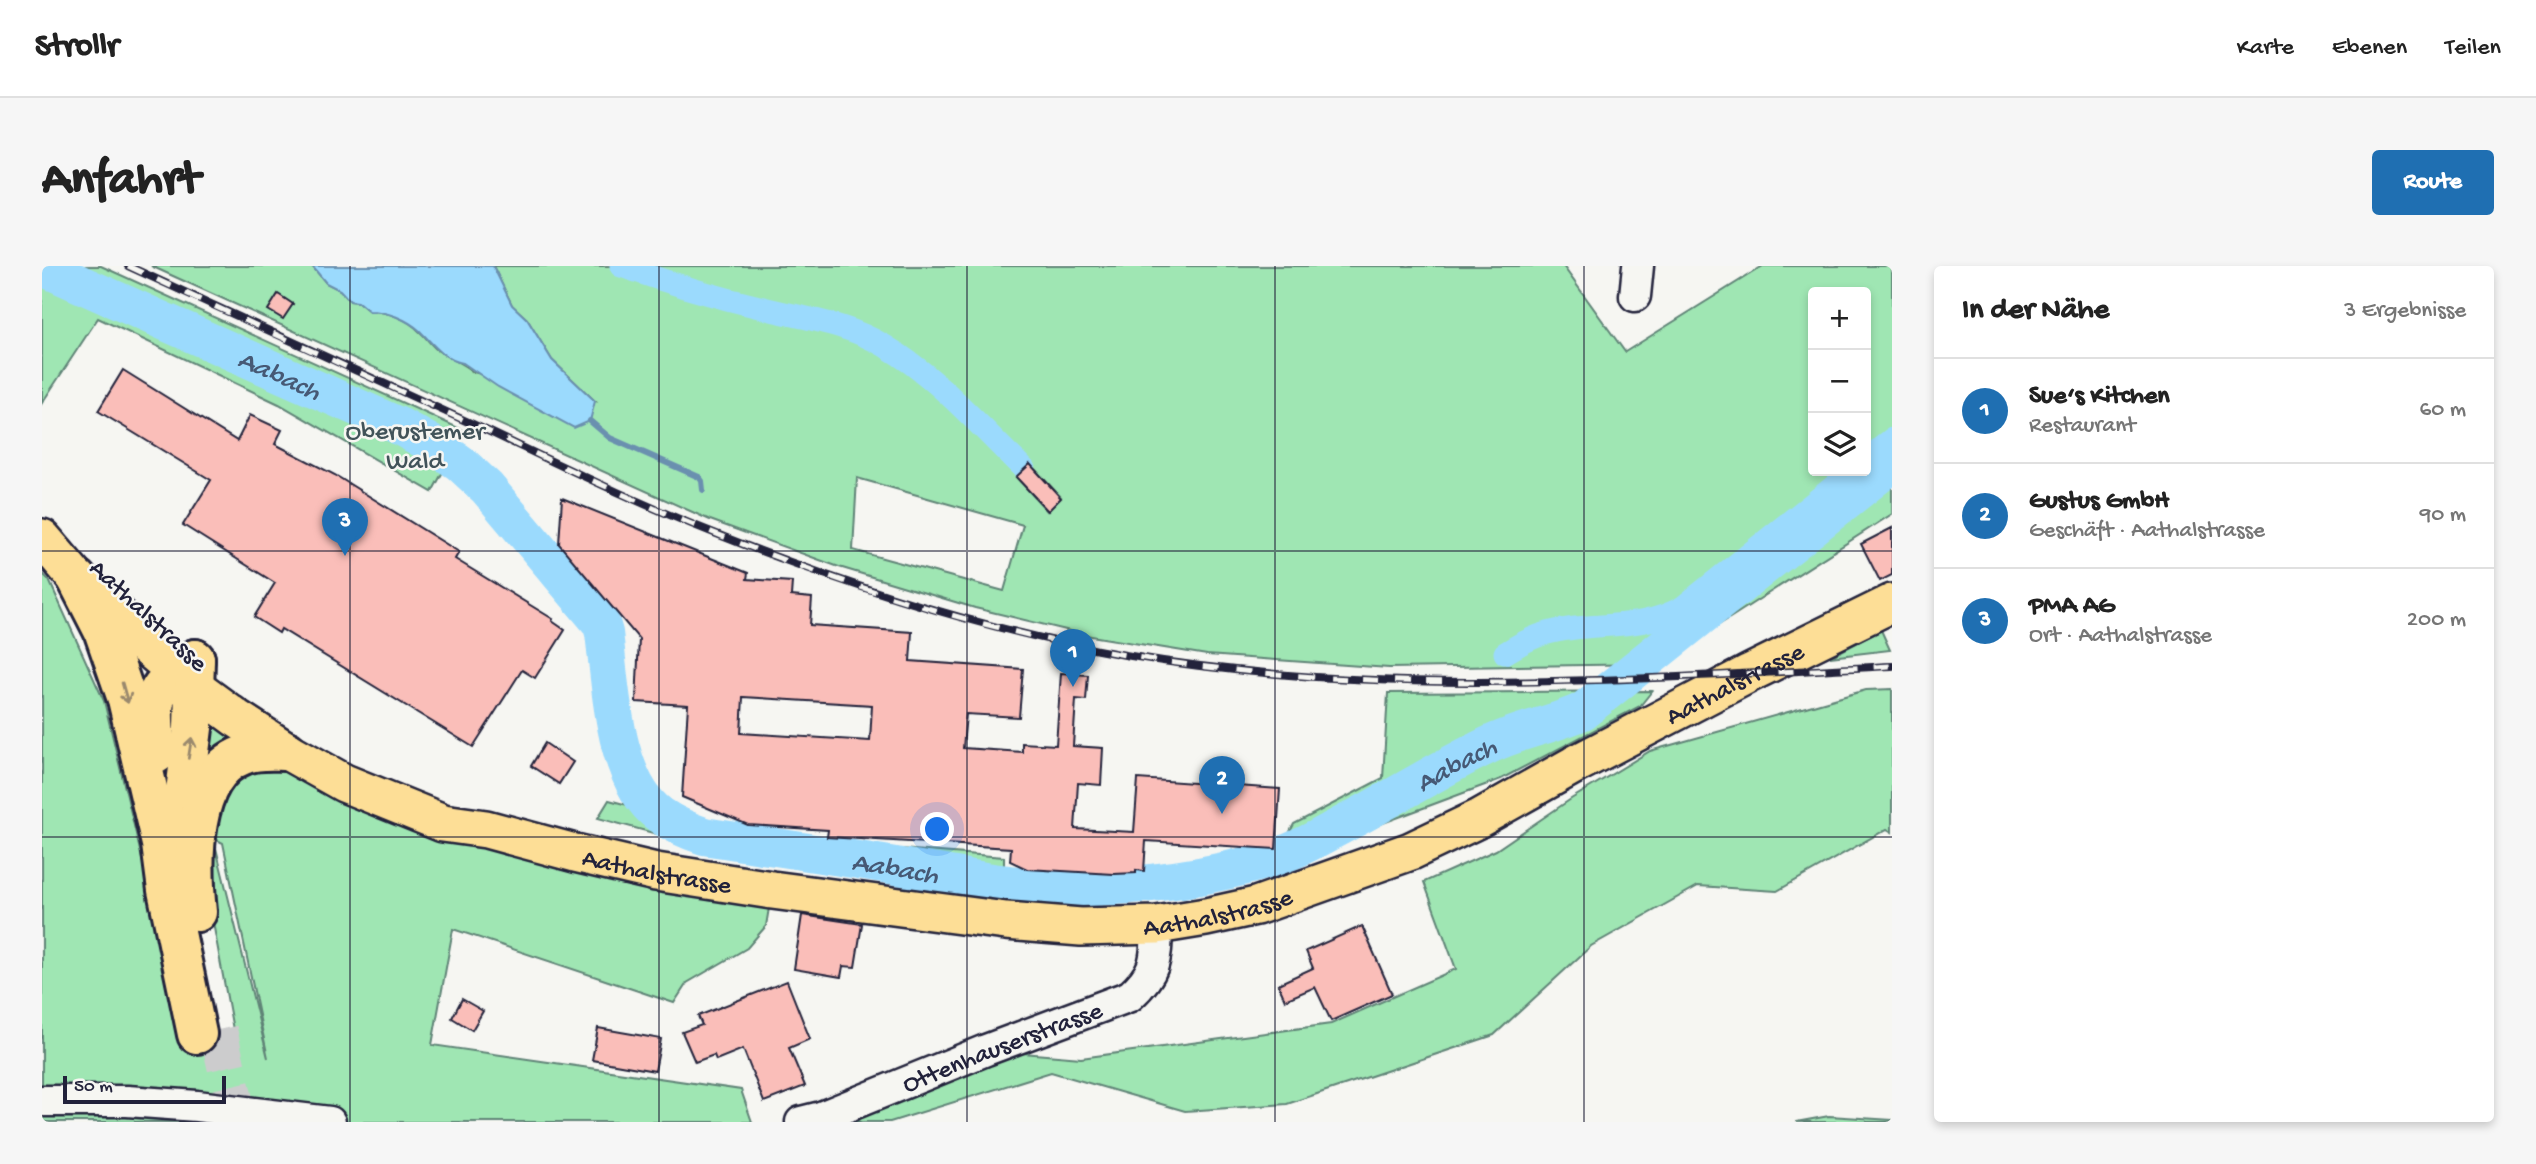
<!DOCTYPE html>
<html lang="de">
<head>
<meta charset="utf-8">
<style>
	:root { --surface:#fff; --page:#f6f6f6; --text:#222; --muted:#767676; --line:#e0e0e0; --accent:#1f6fb2 }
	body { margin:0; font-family:"Gochi Hand",sans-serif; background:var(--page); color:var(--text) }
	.controls { position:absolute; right:21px; top:21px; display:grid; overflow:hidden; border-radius:7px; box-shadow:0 4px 10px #0003 }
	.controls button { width:63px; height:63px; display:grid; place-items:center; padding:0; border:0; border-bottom:2px solid var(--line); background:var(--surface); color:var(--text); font:35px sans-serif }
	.scale { position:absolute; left:21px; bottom:18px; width:163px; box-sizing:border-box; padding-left:7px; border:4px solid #22223b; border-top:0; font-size:19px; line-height:24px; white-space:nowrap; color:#22223b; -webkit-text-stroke:5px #f6f6f2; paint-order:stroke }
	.you { position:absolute; left:896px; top:564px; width:24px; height:24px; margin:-18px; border:5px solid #fff; border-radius:50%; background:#1a73e8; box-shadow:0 0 0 10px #1a73e833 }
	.badge { display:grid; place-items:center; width:46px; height:46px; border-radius:50%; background:var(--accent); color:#fff; font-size:23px; font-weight:700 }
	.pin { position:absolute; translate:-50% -58px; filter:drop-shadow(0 2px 4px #0008) }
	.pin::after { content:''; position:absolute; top:37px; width:24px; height:21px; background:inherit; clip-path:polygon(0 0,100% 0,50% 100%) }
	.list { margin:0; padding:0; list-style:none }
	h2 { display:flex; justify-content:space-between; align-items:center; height:91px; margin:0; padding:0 28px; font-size:30px }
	h2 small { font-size:23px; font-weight:400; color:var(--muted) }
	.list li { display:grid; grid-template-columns:46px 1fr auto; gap:21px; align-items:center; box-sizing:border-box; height:105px; padding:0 28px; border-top:2px solid var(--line) }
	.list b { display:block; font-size:26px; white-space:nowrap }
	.list p { margin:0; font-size:23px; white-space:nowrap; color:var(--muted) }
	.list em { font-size:23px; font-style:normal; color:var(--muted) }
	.icon { flex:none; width:38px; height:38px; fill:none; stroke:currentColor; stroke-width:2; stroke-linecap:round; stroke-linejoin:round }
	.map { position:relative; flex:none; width:1850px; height:856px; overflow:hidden; border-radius:7px }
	header { display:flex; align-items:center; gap:42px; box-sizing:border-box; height:98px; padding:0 35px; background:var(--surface); border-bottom:2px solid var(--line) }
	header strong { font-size:33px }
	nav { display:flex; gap:38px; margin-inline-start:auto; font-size:24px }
	.intro { display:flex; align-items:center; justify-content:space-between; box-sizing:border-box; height:168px; padding:0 42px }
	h1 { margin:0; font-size:49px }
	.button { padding:18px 32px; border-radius:7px; background:var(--accent); color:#fff; font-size:24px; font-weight:700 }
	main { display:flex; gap:42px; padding:0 42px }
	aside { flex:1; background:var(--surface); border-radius:7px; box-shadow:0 4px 10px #0003 }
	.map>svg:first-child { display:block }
</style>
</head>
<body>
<header>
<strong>Strollr</strong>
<nav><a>Karte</a><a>Ebenen</a><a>Teilen</a></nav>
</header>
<div class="intro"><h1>Anfahrt</h1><a class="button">Route</a></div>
<main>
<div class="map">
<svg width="1850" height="856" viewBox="0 0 1850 856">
	<rect width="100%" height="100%" fill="#f6f6f2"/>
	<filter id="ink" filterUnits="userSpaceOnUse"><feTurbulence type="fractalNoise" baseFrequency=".0143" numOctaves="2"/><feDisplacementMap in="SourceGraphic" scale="14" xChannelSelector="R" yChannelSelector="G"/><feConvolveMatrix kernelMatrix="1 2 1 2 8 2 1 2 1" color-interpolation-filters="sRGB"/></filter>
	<g filter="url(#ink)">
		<g fill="#9fe6b3" stroke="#608477" stroke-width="2" fill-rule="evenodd">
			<polygon points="0,0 59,0 423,165 390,226 237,138 56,52 0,137"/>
			<path d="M109 0H270L284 17 298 24 308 35 316 36 327 45C344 45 366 53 378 66 385 72 390 81 398 86 410 94 421 97 431 106L553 135 510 94 485 53 470 39 451 0H1521L1583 86 1721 0H1850V248L1616 398 1347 402 1165 389 1049 370 933 342 797 301 668 254ZM1771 26H1824V205H1771ZM988 198 1019 231 1005 245 974 211ZM815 212 981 259 962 325 811 284Z"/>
			<polygon points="0,307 7,314 62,435 145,780 192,769 167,635 174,582 226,792 181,577 167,570 188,517 223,497 730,624 724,660 705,682 645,717 632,737 411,663 390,779 699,824 710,856 0,856"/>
			<polygon points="1839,364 1848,384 1788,391"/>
			<polygon points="1850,423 1850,566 1845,563 1735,625 1656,620 1549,680 1452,769 1245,838 1143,845 1009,806 848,856 782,856 944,784 1039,792 1289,758 1414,703 1382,616 1454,584 1529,533 1608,485 1824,424"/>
			<polygon points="1610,425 1598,440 1459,513 1341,557 1287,584 1233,606 1113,631 1033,633 950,630 655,579 556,552 567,534 703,571 962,591 962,606 1090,614 1235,590 1252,558 1341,512 1346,427"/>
			<polygon points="163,441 214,474 148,543"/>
			<polygon points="1787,850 1850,854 1850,856 1754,856"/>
		</g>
		<path fill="#9bdafd" stroke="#6b90af" stroke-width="2" d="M270 0H451L470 39 485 53 510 94 553 135 548 155 532 162 456 121 421 97C402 94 391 78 378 65 365 53 344 45 327 45L316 36 308 35 298 24 284 17Z"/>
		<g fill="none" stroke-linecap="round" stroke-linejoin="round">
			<g stroke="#6b90af" stroke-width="6">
				<polyline points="548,155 568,172 657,211 660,215 661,224"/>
				<polyline points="564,385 576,383"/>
			</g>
			<g stroke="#9bdafd" stroke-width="23">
				<path d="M579 0C624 16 670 30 717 41 760 52 805 57 843 80 896 111 938 161 982 203"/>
				<polyline points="1824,194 1850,173"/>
				<path d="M1463 387C1476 379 1488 372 1502 368 1550 354 1596 367 1641 341L1811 205"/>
			</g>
			<path stroke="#9bdafd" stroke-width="38" id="s1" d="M0 1 357 160 388 177 418 197 445 222 559 357 562 367C569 421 571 514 618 549 632 559 647 565 662 570 732 581 802 591 871 603 917 610 961 620 1007 621 1082 623 1160 614 1232 592 1252 585 1271 575 1289 565 1342 538 1394 504 1447 479 1477 464 1511 459 1541 445L1850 198"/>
		</g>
		<g fill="#fabeb9" stroke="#22223b" stroke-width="2" fill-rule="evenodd">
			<polygon points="236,28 251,38 241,53 226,44"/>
			<polygon points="81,104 195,175 208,149 240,164 233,178 293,209 417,286 413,293 511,353 510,355 523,364 493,412 480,404 431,481 239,363 237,367 212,351 233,317 141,259 169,214 56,145"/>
			<polygon points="988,198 1019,232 1006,245 974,211"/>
			<path d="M520 232 706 307 705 313 750 316 749 330 770 332 768 359 870 366 868 395 981 403 977 451 924 448 921 482 980 486V477L1014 479 1019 407 1046 409 1044 434 1034 433 1031 480 1061 482 1059 519 1036 517 1033 563 1092 566 1096 513 1238 523 1234 583 1104 575 1102 605 1094 604V607L1072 608 985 603 968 595 969 582 785 571 786 564 706 559 640 531 646 439 594 436 597 373 517 278ZM701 431 830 439 828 475 699 467Z"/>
			<polygon points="1850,262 1850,309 1838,315 1819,278"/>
			<polygon points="503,477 531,496 517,518 489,500"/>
			<polygon points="760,649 820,658 813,701 801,700 799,711 752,703"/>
			<polygon points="1320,660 1350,728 1289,755 1273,721 1243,734 1236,718 1271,702 1264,685"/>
			<polygon points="745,715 768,773 747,782 763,820 722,836 701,783 674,794 672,789 653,796 640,766 660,759 656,750"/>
			<polygon points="420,733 441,745 430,764 410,752"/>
			<polygon points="556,762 619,773 613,805 550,794"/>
		</g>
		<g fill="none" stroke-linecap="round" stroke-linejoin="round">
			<polyline stroke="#cccccd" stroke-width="38" stroke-dasharray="38 19" stroke-linecap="butt" points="176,764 197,856"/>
			<g stroke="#22223b" stroke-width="35">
				<g id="minor">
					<polyline points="1593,30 1596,0"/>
					<polyline points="0,835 85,835 155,840 288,856"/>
					<path id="s2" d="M759 856 779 851 944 784 1088 730C1115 705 1114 694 1115 659"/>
				</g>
			</g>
			<g stroke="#22223b" stroke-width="42">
				<g id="major">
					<path id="s3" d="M0 272 35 313 73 346 106 382 153 422 194 452 245 485 302 517 401 557 444 563 533 587 614 606 730 624 964 655 1039 661 1115 659 1164 651 1214 640 1369 585 1436 553 1532 499 1708 407 1850 337"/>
				</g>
			</g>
			<g stroke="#22223b" stroke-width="44">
				<g id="highway">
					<polyline points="35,313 61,364 85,433 119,578 125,624 155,768"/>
					<path d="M114 488C111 432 104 426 153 393"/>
					<polyline points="145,599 140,550 151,462 153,393"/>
					<path d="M155 646C150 598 147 509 201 489 215 483 230 485 245 485"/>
				</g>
			</g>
			<use href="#minor" stroke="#f6f6f2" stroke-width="30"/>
			<use href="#major" stroke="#fdde96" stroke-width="37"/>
			<use href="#highway" stroke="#fdde96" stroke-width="38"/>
			<g stroke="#22223b" stroke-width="8">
				<path id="rail" d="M86 0C206 56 327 111 448 166 520 200 593 236 667 265 802 319 940 364 1083 389 1341 433 1591 413 1850 400"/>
			</g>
			<use href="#rail" stroke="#f6f6f2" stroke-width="5" stroke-dasharray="16" stroke-linecap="butt"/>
		</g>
		<defs><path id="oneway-shaft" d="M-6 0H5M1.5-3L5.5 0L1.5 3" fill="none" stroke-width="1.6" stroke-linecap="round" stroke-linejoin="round" transform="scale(1.75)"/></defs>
		<g stroke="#9a896d">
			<use href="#oneway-shaft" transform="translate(83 427) rotate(74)"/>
			<use href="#oneway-shaft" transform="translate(148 482) rotate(-81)"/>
		</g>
	</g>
	<path fill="none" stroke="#22223b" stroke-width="2" stroke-opacity="0.55" d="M308 0V856M617 0V856M925 0V856M1233 0V856M1542 0V856M0 285H1850M0 571H1850"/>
	<g text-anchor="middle" stroke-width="5" stroke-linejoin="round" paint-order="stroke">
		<g font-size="26" fill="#415359" stroke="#f6f6f2">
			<text x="373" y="172">Oberustemer<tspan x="373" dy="30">Wald</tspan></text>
		</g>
		<g font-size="26" fill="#22223b" stroke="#f6f6f2">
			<text transform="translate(108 348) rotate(43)" y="9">Aathalstrasse</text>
			<text dy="9" stroke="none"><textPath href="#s3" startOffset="1852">Aathalstrasse</textPath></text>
			<text dy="9" stroke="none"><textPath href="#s3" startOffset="718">Aathalstrasse</textPath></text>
			<text dy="9" stroke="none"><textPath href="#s3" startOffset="1284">Aathalstrasse</textPath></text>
			<text dy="9" stroke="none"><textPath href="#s2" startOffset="215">Ottenhauserstrasse</textPath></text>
		</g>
		<g font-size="28" font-style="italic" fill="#465975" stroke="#f6f6f2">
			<text dy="10" stroke="none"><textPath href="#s1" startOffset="261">Aabach</textPath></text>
			<text dy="10" stroke="none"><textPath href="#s1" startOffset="1712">Aabach</textPath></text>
			<text dy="10" stroke="none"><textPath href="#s1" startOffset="1124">Aabach</textPath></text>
		</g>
	</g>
</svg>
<div class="controls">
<button>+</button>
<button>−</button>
<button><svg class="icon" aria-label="layers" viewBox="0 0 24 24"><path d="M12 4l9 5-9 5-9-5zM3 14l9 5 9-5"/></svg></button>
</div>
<div class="scale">50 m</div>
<div class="you"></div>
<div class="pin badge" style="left:1031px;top:421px">1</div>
<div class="pin badge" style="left:1180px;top:548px">2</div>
<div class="pin badge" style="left:303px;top:290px">3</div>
</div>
<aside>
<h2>In der Nähe<small>3 Ergebnisse</small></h2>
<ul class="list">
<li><span class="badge">1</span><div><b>Sue‘s Kitchen</b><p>Restaurant</p></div><em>60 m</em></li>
<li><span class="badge">2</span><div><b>Gustus GmbH</b><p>Geschäft · Aathalstrasse</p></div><em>90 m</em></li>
<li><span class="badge">3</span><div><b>PMA AG</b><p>Ort · Aathalstrasse</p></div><em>200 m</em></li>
</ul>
</aside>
</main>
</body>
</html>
